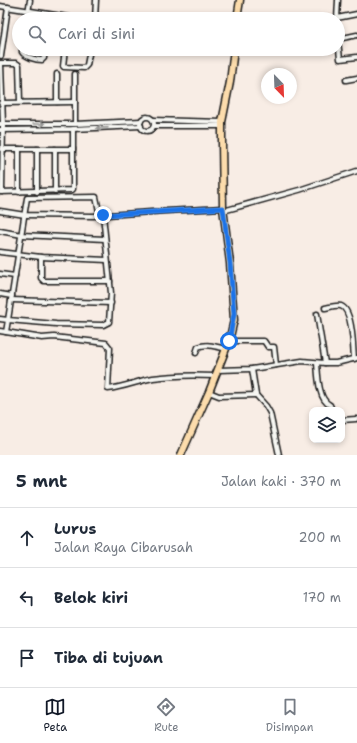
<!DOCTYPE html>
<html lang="id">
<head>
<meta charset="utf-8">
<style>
	:root { --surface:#fff; --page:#f2f2f3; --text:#1f2937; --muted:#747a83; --line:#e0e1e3; --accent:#111827 }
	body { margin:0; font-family:"Shantell Sans",sans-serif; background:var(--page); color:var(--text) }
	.controls { position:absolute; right:12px; bottom:12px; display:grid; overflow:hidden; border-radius:8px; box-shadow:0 2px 6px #0003 }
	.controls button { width:36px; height:36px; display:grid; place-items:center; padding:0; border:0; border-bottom:1px solid var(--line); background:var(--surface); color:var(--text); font:20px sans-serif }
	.compass { position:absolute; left:261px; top:68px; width:36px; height:36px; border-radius:50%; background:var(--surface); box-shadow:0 2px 6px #0003; rotate:157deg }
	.stop { position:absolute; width:12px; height:12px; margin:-9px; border:3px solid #1a73e8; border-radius:50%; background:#fff }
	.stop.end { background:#1a73e8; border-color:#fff; box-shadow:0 1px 4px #0008 }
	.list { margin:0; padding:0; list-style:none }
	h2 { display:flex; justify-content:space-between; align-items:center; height:52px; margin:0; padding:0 16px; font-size:17px }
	h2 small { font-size:13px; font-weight:400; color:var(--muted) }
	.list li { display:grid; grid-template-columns:26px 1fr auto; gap:12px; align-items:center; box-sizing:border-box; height:60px; padding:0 16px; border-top:1px solid var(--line) }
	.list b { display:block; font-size:15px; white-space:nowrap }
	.list p { margin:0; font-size:13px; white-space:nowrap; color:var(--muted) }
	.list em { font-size:13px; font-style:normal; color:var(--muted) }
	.icon { flex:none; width:22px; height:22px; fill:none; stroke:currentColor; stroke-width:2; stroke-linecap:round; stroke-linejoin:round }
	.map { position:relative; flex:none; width:357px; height:455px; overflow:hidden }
	.search { position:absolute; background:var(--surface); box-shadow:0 2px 6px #0003; left:12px; right:12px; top:12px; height:44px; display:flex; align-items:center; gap:10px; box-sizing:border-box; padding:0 14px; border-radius:22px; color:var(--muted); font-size:15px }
	.sheet { height:232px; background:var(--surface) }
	nav { display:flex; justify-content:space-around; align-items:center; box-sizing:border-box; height:56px; border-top:1px solid var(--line); background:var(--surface); font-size:11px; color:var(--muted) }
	nav a { display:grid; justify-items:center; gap:2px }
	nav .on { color:var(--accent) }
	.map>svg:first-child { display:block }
</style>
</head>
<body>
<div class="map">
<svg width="357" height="455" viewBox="0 0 357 455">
	<rect width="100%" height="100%" fill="#f8ede5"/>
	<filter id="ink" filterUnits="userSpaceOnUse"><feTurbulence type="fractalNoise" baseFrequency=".025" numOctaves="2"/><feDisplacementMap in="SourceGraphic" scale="8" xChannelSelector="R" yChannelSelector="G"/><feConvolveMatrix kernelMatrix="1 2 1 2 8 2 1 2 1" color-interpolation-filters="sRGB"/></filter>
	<g filter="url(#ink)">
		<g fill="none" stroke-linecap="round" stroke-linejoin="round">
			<g stroke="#1c1c1c" stroke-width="7">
				<g id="street">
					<polyline points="0,6 80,19"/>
					<polyline points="337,18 357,14"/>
					<polyline points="27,19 30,0"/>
					<polyline points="95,19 96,0"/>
					<polyline points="337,19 338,0"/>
					<polyline points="338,39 357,35"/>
					<polyline points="338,40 340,59 357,57"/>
					<path d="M22 49V52C25 57 36 60 42 60L44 58 45 49"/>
					<polyline points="65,49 63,66 64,67 84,68 87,65 90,49"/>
					<polyline points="1,56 8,7"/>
					<polyline points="0,63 16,63 19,65 20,102"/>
					<polyline points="1,63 3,124 2,192"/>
					<polyline points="57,74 57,102"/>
					<polyline points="75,74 75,124"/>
					<polyline points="346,80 357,78"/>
					<polyline points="1,103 75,102"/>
					<circle cx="147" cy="124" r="7"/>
					<polyline points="153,120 222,122"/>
					<polyline points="0,124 75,124 141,121"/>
					<polyline points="154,126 222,126"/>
					<polyline points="0,130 73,129 141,126"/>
					<polyline points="1,149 73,149"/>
					<polyline points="19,149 19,192"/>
					<polyline points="37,149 37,192"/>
					<polyline points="55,149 55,191"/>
					<polyline points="0,192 72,190 73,189 73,129"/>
					<polyline points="0,211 25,215 93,216 166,211 223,208"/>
					<polyline points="223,211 299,190 357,171"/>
					<polyline points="100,216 96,197 27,198 8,320 56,324 103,325 109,322 111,293 103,215"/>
					<polyline points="0,231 22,235 105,239"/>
					<polyline points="0,252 41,257 107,260"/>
					<polyline points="41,257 41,278 44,281 110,281"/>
					<polyline points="0,274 15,276"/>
					<polyline points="0,294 12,296"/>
					<polyline points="11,300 111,303"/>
					<path d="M325 308C330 307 336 305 341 306 353 310 353 348 354 359"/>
					<polyline points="317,314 325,363"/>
					<polyline points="0,319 8,320 6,332"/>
					<path d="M0 331 42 338 54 337 106 343 110 348 108 389C124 387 138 381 153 378 174 375 195 375 215 376"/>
					<polyline points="229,341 264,341 268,347 274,347 276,365"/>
					<path d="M196 353 198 347C208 343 217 347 226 349"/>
					<path d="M317 363C318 374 318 400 330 405L332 410"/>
					<polyline points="252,369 256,395 266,406 270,413 279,455"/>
					<polyline points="218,370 252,369 302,361 325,363 336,363 357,358"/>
					<polyline points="209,392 219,396 256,395"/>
					<polyline points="342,420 356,419"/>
				</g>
			</g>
			<g stroke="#1c1c1c" stroke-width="9">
				<g id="primary">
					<polyline points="237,19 240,0"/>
					<polyline points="181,455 209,392 229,341 234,320 230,263 223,208 222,143 222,122 230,82 234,49"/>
				</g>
			</g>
			<use href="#street" stroke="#f6f6f2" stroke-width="4"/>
			<use href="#primary" stroke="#fcdcac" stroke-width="6"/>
		</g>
		<defs><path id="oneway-shaft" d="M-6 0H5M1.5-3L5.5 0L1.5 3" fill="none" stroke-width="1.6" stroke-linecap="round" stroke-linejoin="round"/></defs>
		<g stroke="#949492">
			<use href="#oneway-shaft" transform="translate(39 124)"/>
			<use href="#oneway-shaft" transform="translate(102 128) rotate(178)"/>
		</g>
	</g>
	<g fill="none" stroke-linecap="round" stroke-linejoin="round" filter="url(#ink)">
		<polyline stroke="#1a73e8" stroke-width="5" points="103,215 223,208 230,263 234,314 229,341"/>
	</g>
</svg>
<div class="controls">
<button><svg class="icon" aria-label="layers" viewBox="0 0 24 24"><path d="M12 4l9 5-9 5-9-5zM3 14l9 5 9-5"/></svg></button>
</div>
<svg class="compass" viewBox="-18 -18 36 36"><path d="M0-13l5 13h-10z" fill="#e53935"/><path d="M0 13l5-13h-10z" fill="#747a83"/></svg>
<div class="stop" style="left:229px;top:341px"></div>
<div class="stop end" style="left:103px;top:215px"></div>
<div class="search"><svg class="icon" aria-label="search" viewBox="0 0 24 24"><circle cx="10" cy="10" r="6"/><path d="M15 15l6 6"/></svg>Cari di sini</div>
</div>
<section class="sheet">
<h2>5 mnt<small>Jalan kaki · 370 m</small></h2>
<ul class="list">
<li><svg class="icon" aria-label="ahead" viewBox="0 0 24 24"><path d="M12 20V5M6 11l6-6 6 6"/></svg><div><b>Lurus</b><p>Jalan Raya Cibarusah</p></div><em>200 m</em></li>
<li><svg class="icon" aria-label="left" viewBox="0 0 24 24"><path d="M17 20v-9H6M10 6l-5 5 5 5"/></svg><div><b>Belok kiri</b></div><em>170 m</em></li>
<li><svg class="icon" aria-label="arrive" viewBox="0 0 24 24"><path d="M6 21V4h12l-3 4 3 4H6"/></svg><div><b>Tiba di tujuan</b></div></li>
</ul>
</section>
<nav>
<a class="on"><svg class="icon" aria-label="map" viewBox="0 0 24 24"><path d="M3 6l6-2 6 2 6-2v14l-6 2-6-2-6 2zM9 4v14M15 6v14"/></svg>Peta</a>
<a><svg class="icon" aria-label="directions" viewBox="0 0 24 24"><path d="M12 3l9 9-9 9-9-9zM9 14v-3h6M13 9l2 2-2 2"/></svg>Rute</a>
<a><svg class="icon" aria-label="saved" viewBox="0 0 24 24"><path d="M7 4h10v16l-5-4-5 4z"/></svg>Disimpan</a>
</nav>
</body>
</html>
